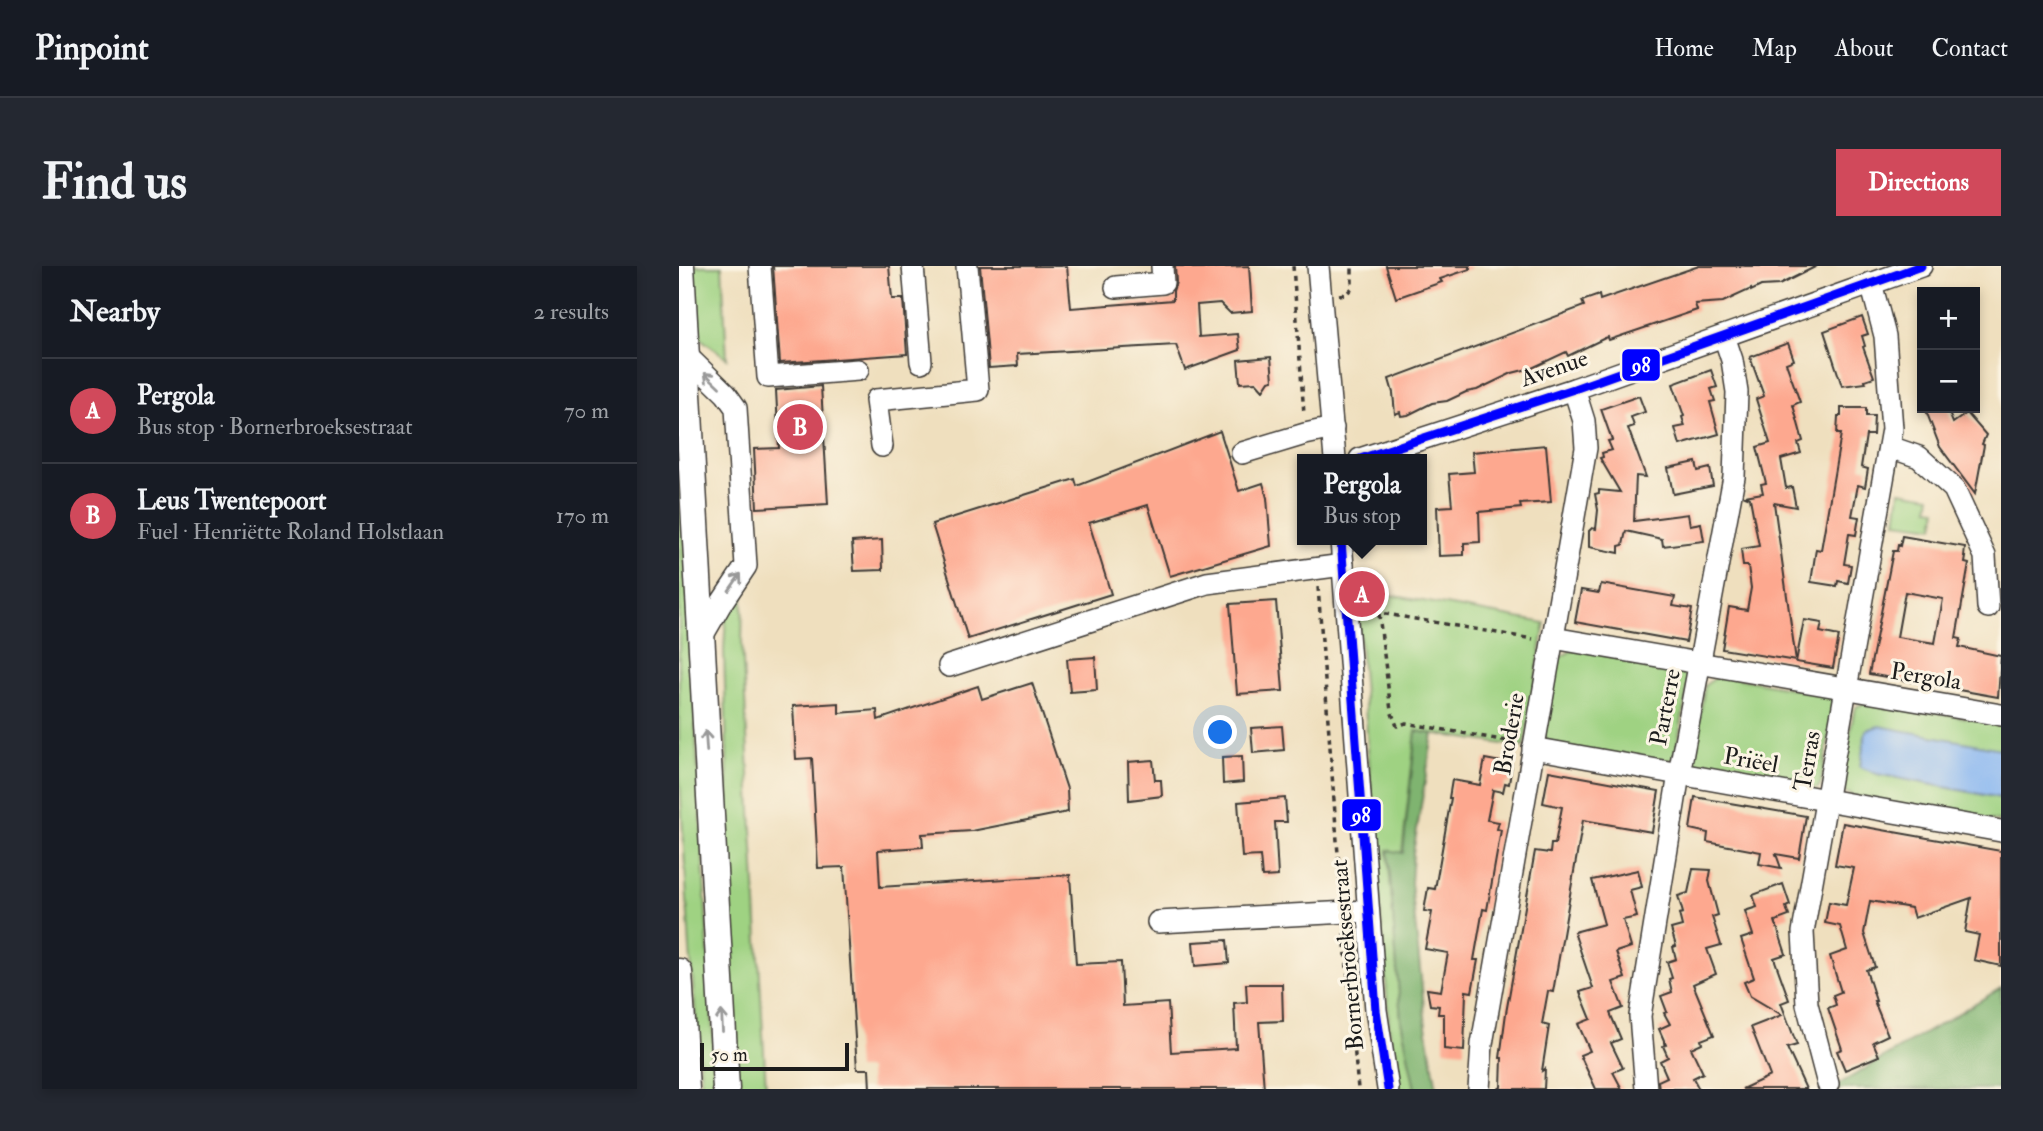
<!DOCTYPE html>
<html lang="en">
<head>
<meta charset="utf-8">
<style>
	:root { --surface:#171b24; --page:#242831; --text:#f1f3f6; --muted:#9ea1a6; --line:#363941; --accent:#d1495b }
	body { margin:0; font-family:"IM FELL Double Pica",serif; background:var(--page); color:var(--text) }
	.controls { position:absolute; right:21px; top:21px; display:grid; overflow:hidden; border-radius:0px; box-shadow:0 4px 10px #0003 }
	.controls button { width:63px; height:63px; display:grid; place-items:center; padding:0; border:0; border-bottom:2px solid var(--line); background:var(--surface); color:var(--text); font:35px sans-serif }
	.scale { position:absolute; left:21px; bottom:18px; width:149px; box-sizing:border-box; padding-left:7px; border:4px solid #1c1c1c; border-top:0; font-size:19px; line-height:24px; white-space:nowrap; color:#1c1c1c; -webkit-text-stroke:5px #fcf5e5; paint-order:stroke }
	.you { position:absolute; left:542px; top:467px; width:24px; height:24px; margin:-18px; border:5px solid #fff; border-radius:50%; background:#1a73e8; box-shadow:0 0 0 10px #1a73e833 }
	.badge { display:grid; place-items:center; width:46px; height:46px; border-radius:50%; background:var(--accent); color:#fff; font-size:23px; font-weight:700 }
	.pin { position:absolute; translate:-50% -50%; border:4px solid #fff; box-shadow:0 2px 7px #0006 }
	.popup { position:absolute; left:618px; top:188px; width:130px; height:91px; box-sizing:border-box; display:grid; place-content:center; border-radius:0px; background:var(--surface); filter:drop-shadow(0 2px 5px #0005); font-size:23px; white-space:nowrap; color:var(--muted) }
	.popup b { font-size:26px; color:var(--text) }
	.popup::after { content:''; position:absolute; left:50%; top:100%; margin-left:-14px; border:14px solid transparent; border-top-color:var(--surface) }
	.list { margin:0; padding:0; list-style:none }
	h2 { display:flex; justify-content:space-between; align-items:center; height:91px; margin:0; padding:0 28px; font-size:30px }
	h2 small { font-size:23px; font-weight:400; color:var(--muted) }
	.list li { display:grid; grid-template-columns:46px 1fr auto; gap:21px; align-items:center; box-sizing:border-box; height:105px; padding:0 28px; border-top:2px solid var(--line) }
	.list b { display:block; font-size:26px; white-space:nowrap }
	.list p { margin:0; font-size:23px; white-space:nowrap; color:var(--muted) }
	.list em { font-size:23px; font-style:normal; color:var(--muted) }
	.map { position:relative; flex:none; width:1322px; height:823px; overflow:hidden; border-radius:0px }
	header { display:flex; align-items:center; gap:42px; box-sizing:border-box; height:98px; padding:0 35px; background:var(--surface); border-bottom:2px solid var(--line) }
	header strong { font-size:33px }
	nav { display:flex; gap:38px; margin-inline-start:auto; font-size:24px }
	.intro { display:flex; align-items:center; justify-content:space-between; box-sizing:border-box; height:168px; padding:0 42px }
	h1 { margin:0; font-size:49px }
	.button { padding:18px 32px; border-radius:0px; background:var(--accent); color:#fff; font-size:24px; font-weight:700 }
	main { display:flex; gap:42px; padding:0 42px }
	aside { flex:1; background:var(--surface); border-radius:0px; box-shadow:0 4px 10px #0003 }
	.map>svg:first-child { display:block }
</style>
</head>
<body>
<header>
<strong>Pinpoint</strong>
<nav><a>Home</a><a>Map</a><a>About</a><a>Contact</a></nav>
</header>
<div class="intro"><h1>Find us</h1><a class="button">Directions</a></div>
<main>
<aside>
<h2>Nearby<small>2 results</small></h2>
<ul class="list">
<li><span class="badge">A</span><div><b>Pergola</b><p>Bus stop · Bornerbroeksestraat</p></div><em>70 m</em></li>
<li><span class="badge">B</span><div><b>Leus Twentepoort</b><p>Fuel · Henriëtte Roland Holstlaan</p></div><em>170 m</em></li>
</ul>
</aside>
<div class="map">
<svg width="1322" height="823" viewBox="0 0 1322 823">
	<rect width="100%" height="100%" fill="#fcf5e5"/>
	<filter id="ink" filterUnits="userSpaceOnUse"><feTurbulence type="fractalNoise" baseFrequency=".0143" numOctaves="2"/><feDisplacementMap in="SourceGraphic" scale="14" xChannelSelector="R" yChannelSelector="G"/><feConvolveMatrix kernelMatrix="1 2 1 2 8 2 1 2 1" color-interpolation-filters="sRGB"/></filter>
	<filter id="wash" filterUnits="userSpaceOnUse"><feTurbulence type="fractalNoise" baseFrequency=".00686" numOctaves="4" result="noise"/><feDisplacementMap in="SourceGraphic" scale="28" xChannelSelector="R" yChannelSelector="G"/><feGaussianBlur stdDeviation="1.57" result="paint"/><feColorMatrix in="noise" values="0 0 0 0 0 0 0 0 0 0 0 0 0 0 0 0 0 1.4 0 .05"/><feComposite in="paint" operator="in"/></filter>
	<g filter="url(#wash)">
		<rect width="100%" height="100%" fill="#efdfbe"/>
		<g fill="#9fd282" stroke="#5e774f" stroke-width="2">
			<polygon points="12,0 43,0 48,92 15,68"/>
			<polygon points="0,170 37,823 23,823 11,684 0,499"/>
			<polygon points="1221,225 1252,230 1250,242 1258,243 1255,261 1217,256"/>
			<polygon points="677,323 866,357 845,481 737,465 723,587 709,585 722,754 736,823 718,823 714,810"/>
			<polygon points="64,326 63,377 87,823 58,823 42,578 49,526 45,384 47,350"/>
			<polygon points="896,383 1006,404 1010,414 996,491 989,495 979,496 873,480 865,468 877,398 881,391"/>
			<polygon points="1041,409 1152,430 1156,434 1142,517 1139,522 1131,523 1020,501 1014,491 1026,419"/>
			<polygon points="1191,435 1322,458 1322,483 1198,508 1322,532 1322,556 1175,530 1166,526 1162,520 1175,445 1178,440"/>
		</g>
		<g fill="#7fb470" stroke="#4e6846" stroke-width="2">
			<polygon points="737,465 754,468 734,587 732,617 747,760 758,823 736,823 722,754 709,584 724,587"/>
			<polygon points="1322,722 1322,823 1152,823"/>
		</g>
		<polygon fill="#86b5f1" stroke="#516886" stroke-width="2" points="1200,460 1322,483 1322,532 1198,508 1181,501 1187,464"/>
		<g id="blocks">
			<g fill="#fda88f" fill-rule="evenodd">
				<polygon points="94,0 210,0 213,33 224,33 228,88 101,97"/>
				<polygon points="301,0 388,0 392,42 494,34 494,25 497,16 496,0 514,0 514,2 570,0 573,45 551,47 541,37 518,39 520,71 559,68 561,84 506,104 497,79 338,88 339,100 310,102"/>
				<polygon points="707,0 791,0 791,3 761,13 763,16 717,32"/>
				<polygon points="1020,0 1138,0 1100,19 1082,20 1072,25 1072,23 1044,36 1016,38 1018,44 930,74 929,71 926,72 889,90 887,86 853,102 833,107 798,124 787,126 768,135 753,137 729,149 722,150 721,146 716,148 714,127 710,113 905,40 903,35 920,29 921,34"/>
				<polygon points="1183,51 1189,68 1183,70 1186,80 1184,81 1195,111 1186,114 1187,117 1163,120 1145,65"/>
				<polygon points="1109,77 1115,94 1107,97 1121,136 1114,139 1124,175 1119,177 1122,187 1102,193 1107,222 1113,221 1117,241 1095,237 1117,395 1043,383 1050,341 1068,344 1072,322 1069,300 1064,300 1062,283 1080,280 1071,232 1066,230 1084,227 1082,218 1087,217 1078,181 1091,177 1077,133 1085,130 1071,91"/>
				<polygon points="592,91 594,114 590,115 584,124 577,116 561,117 559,94"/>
				<polygon points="1032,104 1038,121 1032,123 1036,135 1031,136 1040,168 1001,179 996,162 1006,160 1003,151 1005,150 994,118"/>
				<polygon points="142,120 149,238 78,242 75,183 100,182 97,124"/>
				<polygon points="960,130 966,146 952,151 955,160 949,162 967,211 957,210 955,255 1009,248 1011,259 1022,257 1025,275 984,280 983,273 947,265 944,279 940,280 940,287 910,281 910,265 913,262 917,263 919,244 916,228 920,227 920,224 941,226 921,192 924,191 923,187 933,184 929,175 933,174 922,143"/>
				<polygon points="1162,142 1187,142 1187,150 1195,150 1194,169 1187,169 1182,201 1189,203 1186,221 1179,219 1173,250 1180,251 1177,269 1170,268 1165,298 1172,299 1169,317 1159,315 1158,320 1132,316 1137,283 1142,284 1162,168 1158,168 1159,150 1162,150"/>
				<polygon points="1246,142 1268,142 1274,157 1288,147 1307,169 1303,178 1305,179 1296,228 1261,181"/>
				<polygon points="541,165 560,225 584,217 588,232 592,280 491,310 469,239 410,257 432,328 289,373 253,258 396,213 398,220"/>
				<polygon points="867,179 872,236 841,238 842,242 800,246 801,276 785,277 785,289 760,290 758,241 773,240 770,208 795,206 793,186"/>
				<polygon points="1017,196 1019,205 1031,202 1034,220 994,228 989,202"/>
				<path d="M1223 270 1286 281 1285 291H1287L1286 297 1290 298 1277 372 1282 373 1280 381 1322 390 1319 431 1190 408 1214 285H1218L1219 279 1221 280ZM1226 326 1264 333 1256 377 1218 371Z"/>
				<polygon points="203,274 204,304 175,305 173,276"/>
				<polygon points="922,318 996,331 994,340 1013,343 1007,376 896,356 902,324 920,327"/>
				<polygon points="597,335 604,425 558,428 551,338"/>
				<polygon points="1125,354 1143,357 1141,366 1160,370 1154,402 1117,396"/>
				<polygon points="416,391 418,424 391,426 388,393"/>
				<polygon points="353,417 388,523 389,546 293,565 243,568 244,581 199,584 201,621 391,609 397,698 442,696 444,740 489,737 492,786 557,782 555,737 568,736 567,718 603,718 604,755 580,756 585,823 191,823 190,803 178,803 165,601 139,602 133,492 117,493 114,440 160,437 160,447 198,444 199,454 299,420 303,433"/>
				<polygon points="603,460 605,484 574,487 572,462"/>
				<polygon points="563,490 564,516 544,518 543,491"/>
				<polygon points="806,493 833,498 830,518 826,517 824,526 814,524 808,554 820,556 818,563 822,564 808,644 804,643 795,694 799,694 793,726 787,725 785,785 765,783 765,748 759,748 760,740 751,739 748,723 762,725 769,687 746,683 753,646 745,645 749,622 756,623 772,532 770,532 773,514 801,519"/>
				<polygon points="474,494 476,514 482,514 483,530 450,534 449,496"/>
				<polygon points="870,505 980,525 973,566 904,554 874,726 869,725 863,758 870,760 863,805 866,803 865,823 819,823 822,821 823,792 821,792 827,747 856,585 871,587 872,578 876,578 883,541 864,537"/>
				<polygon points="1016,531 1127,550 1120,592 1097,588 1102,602 1080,598 1082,586 1028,576 1029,567 1011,563"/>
				<polygon points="606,532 608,556 596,556 599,610 583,611 581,590 563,591 559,536"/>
				<polygon points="1164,557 1322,585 1322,700 1295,694 1300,669 1286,666 1292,632 1235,652 1232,642 1191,635 1185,667 1196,701 1187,704 1197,735 1195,735 1209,769 1194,776 1200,790 1166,804 1158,785 1163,783 1149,742 1157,739 1154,729 1162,726 1151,690 1168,684 1161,660 1146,657 1150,636 1167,639 1175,602 1156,599"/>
				<polygon points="1014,603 1032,604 1030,615 1039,649 1033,651 1042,679 1028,683 1037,708 1014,718 1035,769 1022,774 1023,777 1012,782 1024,807 1014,812 1020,823 980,823 979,815 988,811 981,795 989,791 984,780 987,779 980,763 991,758 985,747 988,746 982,730 993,726 990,713 993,712 988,696 997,693 994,681 997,680 992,663 1003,660 1000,648 1004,647 999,630 1009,627"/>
				<polygon points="959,604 963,621 951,624 958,651 944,654 952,681 937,686 946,712 934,716 944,742 931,747 942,773 932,777 944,802 934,806 943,823 917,823 901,789 911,785 899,758 912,753 901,726 914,722 895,666 925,658 913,614"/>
				<polygon points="1104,618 1111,639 1107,641 1110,650 1096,655 1107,688 1095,692 1110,734 1102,737 1118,779 1108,782 1127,823 1063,823 1091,810 1072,761 1103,749 1071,730 1065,716 1075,712 1062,673 1074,669 1066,645 1078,641 1074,629"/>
				<polygon points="548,674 550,697 516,700 514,676"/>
			</g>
		</g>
	</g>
	<g filter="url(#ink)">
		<use href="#blocks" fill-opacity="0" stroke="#3c3934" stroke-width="2"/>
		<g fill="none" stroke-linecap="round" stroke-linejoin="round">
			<g stroke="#3c3934" stroke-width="24">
				<g id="minor">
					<polyline points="81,0 89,111 179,104"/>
					<polyline points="234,0 242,96"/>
					<polyline points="639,0 656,193"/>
					<polyline points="437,21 484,17 483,0"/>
					<polyline points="7,89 47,128 57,142 67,300 43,336 21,374"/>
					<polyline points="203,180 197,134 299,124 288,0"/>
					<polyline points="1211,181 1240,191 1275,223 1306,290 1309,341"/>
					<polyline points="563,187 626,168 654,162"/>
					<polyline points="681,193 895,123 1242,0"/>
					<polyline points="662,274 697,744 709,823"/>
					<polyline points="874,372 1322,449"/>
					<polyline points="270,400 528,317 664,299"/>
					<polyline points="854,482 1322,565"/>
					<polyline points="479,656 689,645"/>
					<polyline points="1149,818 1128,738 1124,666 1213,163 1206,70 1192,17"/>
					<polyline points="800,823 803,778 907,182 905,155 895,123"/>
					<polyline points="967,823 961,750 1000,508 1055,211 1058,126 1053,94 1045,70"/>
				</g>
			</g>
			<g stroke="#3c3934" stroke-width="29">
				<g id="major">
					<polyline points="2,0 47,823"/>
					<polyline points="0,706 7,823"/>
				</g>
			</g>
			<g stroke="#3c3934" stroke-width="3.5" stroke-dasharray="5 5" stroke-linecap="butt">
				<polyline points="614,0 625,148"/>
				<polyline points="660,29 667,28 673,22 673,0"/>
				<polyline points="639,321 662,628"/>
				<polyline points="685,348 707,348 854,373"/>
				<polyline points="700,348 712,445 718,460 727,457 738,459 834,476"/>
				<polyline points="665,667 679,823"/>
			</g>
			<use href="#minor" stroke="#fff" stroke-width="21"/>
			<use href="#major" stroke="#fff" stroke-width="26"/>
			<g stroke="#fcf5e5" stroke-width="14">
				<g id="bus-1">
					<polyline points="681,193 895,123 1242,0"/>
					<polyline points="662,274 697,744 709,823"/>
				</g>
			</g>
			<use href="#bus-1" stroke="#00f" stroke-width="9"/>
		</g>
		<defs><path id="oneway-shaft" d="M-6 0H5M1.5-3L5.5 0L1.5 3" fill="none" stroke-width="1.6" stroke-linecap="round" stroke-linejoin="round" transform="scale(1.75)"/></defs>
		<g stroke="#999">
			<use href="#oneway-shaft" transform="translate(33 114) rotate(-136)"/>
			<use href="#oneway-shaft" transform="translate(56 316) rotate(-55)"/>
			<use href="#oneway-shaft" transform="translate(27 475) rotate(-94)"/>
			<use href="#oneway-shaft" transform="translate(43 755) rotate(-93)"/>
		</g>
	</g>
	<g text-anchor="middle" stroke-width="6" stroke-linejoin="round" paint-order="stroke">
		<g font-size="24" fill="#1c1c1c" stroke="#fcf5e5">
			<text transform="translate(875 102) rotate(-19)" y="8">Avenue</text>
			<text transform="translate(1247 410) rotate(9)" y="8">Pergola</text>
			<text transform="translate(986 441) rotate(-79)" y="8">Parterre</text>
			<text transform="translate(830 468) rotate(-80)" y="8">Broderie</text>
			<text transform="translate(1072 494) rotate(10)" y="8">Priëel</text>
			<text transform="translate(1128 495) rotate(-80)" y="8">Terras</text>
			<text transform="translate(668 689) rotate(-95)" y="8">Bornerbroeksestraat</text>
		</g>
	</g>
	<g stroke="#fcf5e5" stroke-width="2.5">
		<rect x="942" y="82" width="40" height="34" rx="7" fill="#00f"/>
		<rect x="662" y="532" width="41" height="34" rx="7" fill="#00f"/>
	</g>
	<g font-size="19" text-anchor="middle" font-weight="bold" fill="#fff">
		<text x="962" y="106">98</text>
		<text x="682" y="556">98</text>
	</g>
</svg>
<div class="controls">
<button>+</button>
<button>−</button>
</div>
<div class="scale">50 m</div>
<div class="you"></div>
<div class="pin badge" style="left:683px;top:328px">A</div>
<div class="popup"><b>Pergola</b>Bus stop</div>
<div class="pin badge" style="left:121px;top:161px">B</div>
</div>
</main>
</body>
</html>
